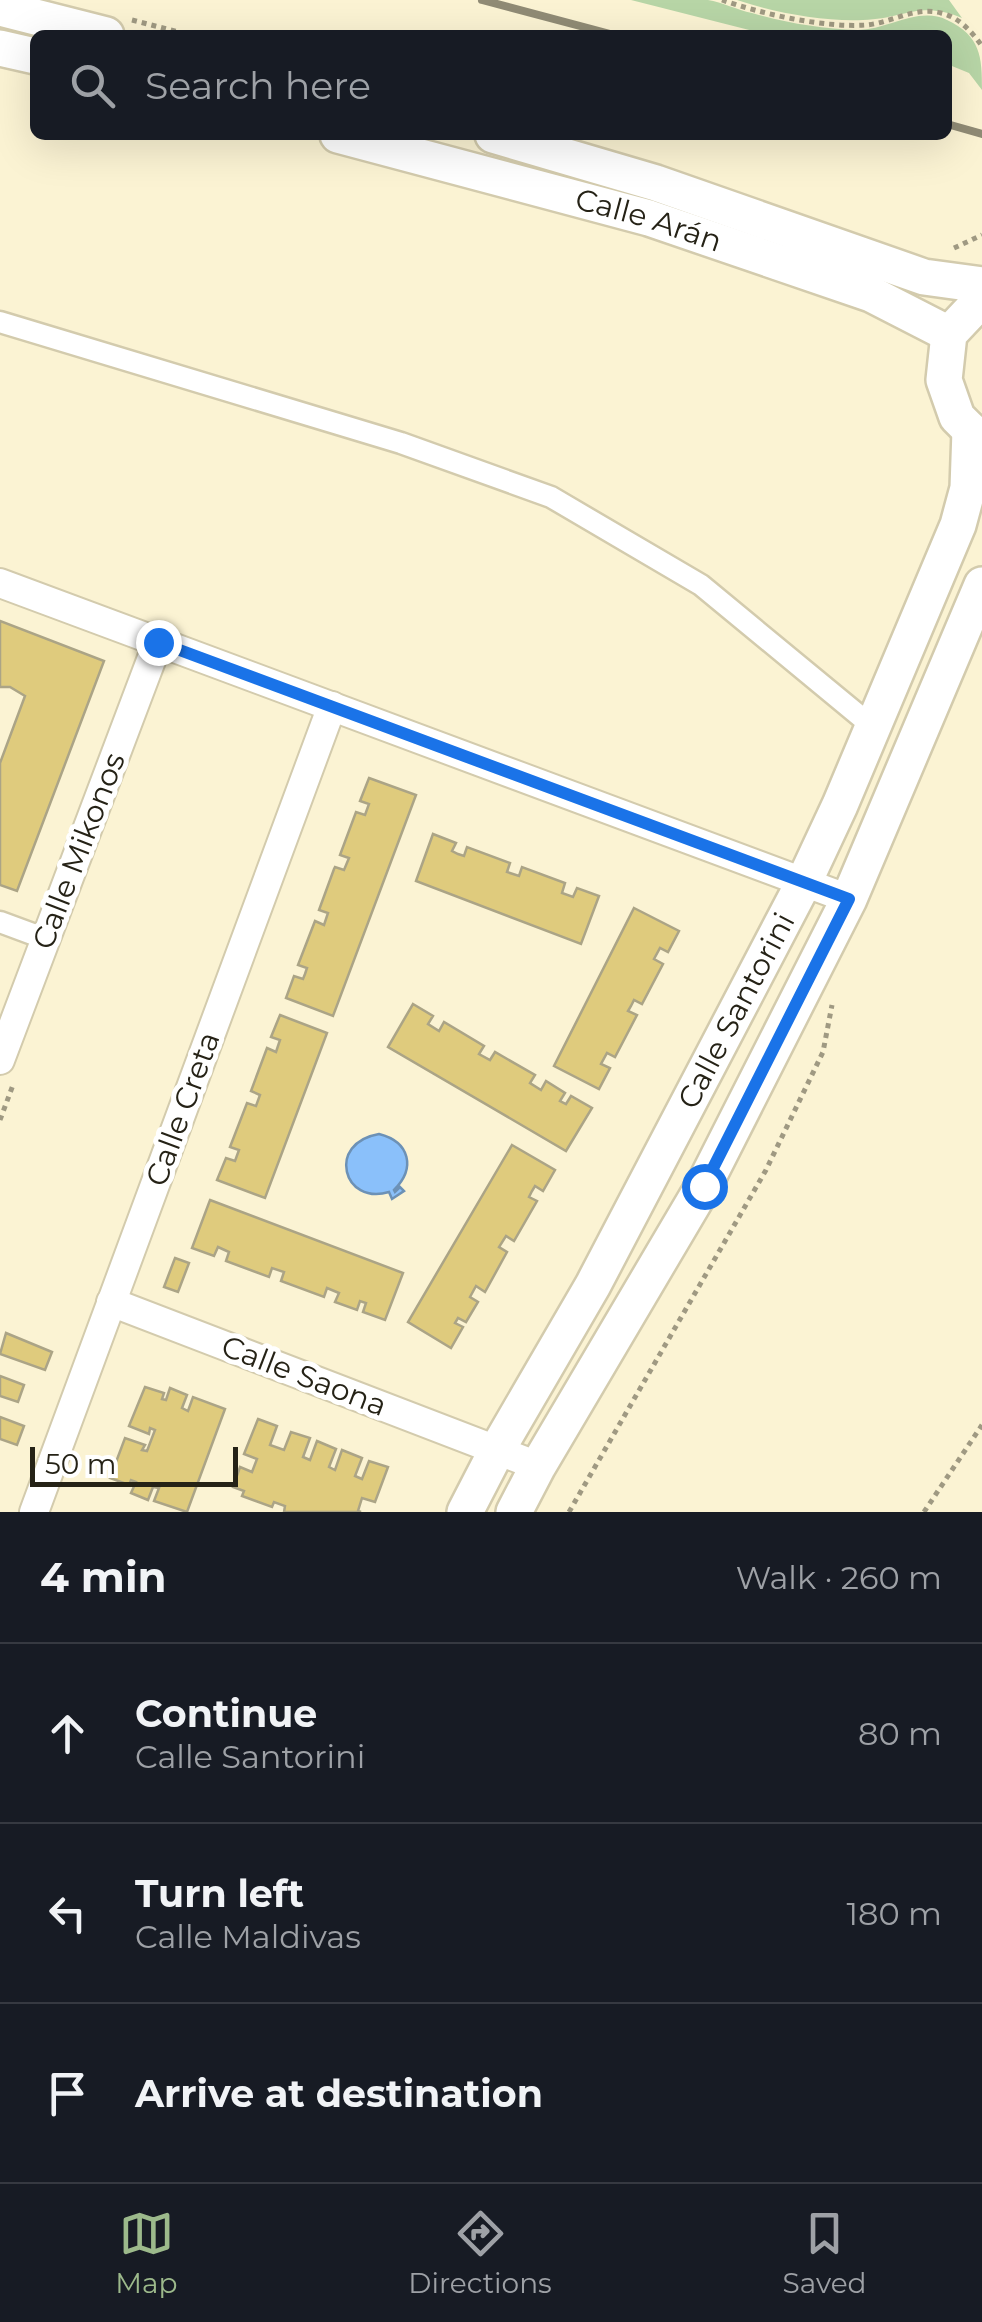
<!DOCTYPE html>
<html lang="en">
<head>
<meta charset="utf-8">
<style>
	:root { --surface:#171b24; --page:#20242c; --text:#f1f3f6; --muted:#9ea1a6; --line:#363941; --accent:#9cb98b }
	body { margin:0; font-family:Montserrat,sans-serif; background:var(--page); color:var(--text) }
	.scale { position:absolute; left:30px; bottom:25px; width:208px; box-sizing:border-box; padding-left:10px; border:5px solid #252216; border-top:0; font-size:28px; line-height:35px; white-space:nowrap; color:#252216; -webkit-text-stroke:8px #fff; paint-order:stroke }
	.stop { position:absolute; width:30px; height:30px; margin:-22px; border:8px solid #1a73e8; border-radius:50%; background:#fff }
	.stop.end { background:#1a73e8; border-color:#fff; box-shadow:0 2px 10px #0008 }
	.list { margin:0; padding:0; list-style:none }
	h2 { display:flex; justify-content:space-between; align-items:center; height:130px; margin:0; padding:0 40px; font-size:42px }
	h2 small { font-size:32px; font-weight:400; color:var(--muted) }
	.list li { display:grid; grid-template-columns:65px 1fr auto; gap:30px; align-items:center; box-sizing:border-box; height:180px; padding:0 40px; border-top:2px solid var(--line) }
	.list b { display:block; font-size:38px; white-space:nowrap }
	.list p { margin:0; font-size:32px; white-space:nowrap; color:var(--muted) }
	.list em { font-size:32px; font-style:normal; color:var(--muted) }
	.icon { flex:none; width:55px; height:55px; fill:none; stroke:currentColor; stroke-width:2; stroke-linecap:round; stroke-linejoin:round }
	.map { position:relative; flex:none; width:982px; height:1512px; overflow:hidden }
	.search { position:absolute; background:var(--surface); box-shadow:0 10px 40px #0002; left:30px; right:30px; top:30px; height:110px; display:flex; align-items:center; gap:25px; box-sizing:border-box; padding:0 35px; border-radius:15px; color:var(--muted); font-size:38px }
	.sheet { height:670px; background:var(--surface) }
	nav { display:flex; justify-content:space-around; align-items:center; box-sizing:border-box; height:140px; border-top:2px solid var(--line); background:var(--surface); font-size:28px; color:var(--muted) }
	nav a { display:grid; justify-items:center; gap:5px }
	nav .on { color:var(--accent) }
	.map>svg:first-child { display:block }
</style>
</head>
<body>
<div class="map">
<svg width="982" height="1512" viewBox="0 0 982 1512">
	<rect width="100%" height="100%" fill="#fbf3d3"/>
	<g fill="#b7d5a6">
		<path d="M631 0C655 0 683 0 708 0 722 2 737 10 752 13 786 23 822 29 858 30 888 30 918 6 947 20 981 36 982 57 982 90L969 73 947 64V35H769Z"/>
		<path d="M737 0H949L962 18C919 0 904 19 863 20 825 22 772 12 737 0Z"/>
	</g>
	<path fill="#8ac0fa" stroke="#6c91b6" stroke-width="2.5" d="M379 1134C410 1142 416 1168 394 1190L395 1192 400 1187 404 1191 392 1199 389 1192C343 1206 326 1143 379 1134Z"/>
	<g fill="#dfcb7d" stroke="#aba486" stroke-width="2.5">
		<polygon points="0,621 104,661 17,891 0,885 0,763 25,696 10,687 0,687"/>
		<polygon points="369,778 416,795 333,1016 286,998 294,976 303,979 305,974 307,968 298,965 315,921 324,925 328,913 319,910 334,869 335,867 344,870 349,858 340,855 356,812 365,815 369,804 360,801"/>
		<polygon points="433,834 456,843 452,851 458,854 464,856 467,847 510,863 507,872 519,876 522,867 565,883 562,893 573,897 577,888 599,896 581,944 416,881"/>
		<polygon points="634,908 679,931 668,952 660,948 654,959 663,964 642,1004 634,1000 631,1006 628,1011 637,1015 615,1057 607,1053 601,1064 610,1068 599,1089 554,1066"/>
		<polygon points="413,1004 433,1016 428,1024 439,1031 444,1022 484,1046 479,1054 490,1060 495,1052 535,1075 530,1083 541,1090 546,1081 565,1093 560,1101 566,1104 571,1096 592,1108 566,1151 388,1047"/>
		<polygon points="280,1015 327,1033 265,1198 217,1180 226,1158 235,1161 239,1150 230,1147 247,1103 256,1106 260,1095 251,1091 267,1048 276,1052 280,1040 271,1037"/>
		<polygon points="512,1145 555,1170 543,1191 535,1186 532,1191 529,1197 537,1201 514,1241 506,1236 499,1247 507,1252 485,1292 476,1286 470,1297 478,1302 466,1322 458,1318 455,1323 463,1327 451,1348 408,1322"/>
		<polygon points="210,1200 403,1273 385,1320 363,1312 366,1303 360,1301 357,1310 335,1302 339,1293 327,1288 324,1297 281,1281 284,1272 272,1268 269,1277 226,1261 229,1252 218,1247 214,1256 192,1248"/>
		<polygon points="175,1258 189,1263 178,1292 164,1287"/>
		<polygon points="6,1333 52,1352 45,1370 0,1354"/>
		<polygon points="0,1376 24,1385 18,1402 0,1396"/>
		<polygon points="145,1387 164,1393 162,1399 166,1400 170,1388 187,1395 182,1408 188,1411 193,1397 225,1409 187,1512 154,1501 159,1488 153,1487 148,1500 131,1493 136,1482 131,1480 129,1485 110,1478 125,1438 145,1445 142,1450 147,1451 155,1430 150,1428 149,1434 129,1426"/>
		<polygon points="0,1417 24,1426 17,1445 0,1439"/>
		<polygon points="258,1419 277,1426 270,1445 284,1450 291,1432 310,1438 303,1457 310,1460 317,1441 336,1449 329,1467 335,1470 342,1450 362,1458 355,1476 362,1479 369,1461 388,1467 375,1502 362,1498 358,1511 361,1512 284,1512 285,1506 274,1502 272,1507 242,1496 244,1491 233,1487 240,1467 252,1472 257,1459 244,1454"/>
	</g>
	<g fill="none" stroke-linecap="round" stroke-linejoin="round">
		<g stroke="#d3cbad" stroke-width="25">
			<g id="pedestrian">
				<polyline points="0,322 401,443 551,497 701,585 873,727"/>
				<polyline points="0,922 46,939"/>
			</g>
		</g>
		<g stroke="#d3cbad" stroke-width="32">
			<g id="minor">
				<polyline points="0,583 849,899"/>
				<polyline points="0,1060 158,642"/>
				<polyline points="111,1302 538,1466"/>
				<polyline points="34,1512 332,706"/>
			</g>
		</g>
		<g stroke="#d3cbad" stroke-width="40">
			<g id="tertiary">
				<polyline points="0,8 106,35"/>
				<polyline points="0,48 35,56"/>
				<path id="s1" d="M338 135 649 218 871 294 949 334"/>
				<polyline points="493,135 656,183 924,277 982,285"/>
				<polyline points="982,299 949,334 944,380 957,417 982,442"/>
				<path id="s2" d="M465 1512 497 1450 593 1285 804 882 840 805 958 525 968 488 970 430"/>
				<polyline points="514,1512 538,1466 704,1185 849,899 982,585"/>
			</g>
		</g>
		<g stroke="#9f9982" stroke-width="5" stroke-dasharray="5 5" stroke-linecap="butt">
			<path d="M722 0C762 14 824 28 866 25 891 23 915 6 941 13 959 17 972 32 982 46"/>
			<polyline points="132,20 190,35"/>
			<polyline points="954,248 982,235"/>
			<polyline points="0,1120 13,1085"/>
			<polyline points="569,1512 766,1170 823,1052 832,1005"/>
			<polyline points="924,1512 982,1425"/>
		</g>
		<use href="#pedestrian" stroke="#fff" stroke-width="20"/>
		<use href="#minor" stroke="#fff" stroke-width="28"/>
		<use href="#tertiary" stroke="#fff" stroke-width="35"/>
		<g stroke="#908b75" stroke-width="8">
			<polyline points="482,0 614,35"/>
			<polyline points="947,124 982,134"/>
		</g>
	</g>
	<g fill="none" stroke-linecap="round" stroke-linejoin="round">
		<polyline stroke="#1a73e8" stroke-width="12" points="158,642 849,899 704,1186"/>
	</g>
	<g text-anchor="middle" stroke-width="10" stroke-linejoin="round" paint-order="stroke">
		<g font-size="30" fill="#252216" stroke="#fff">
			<text dy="10" stroke="none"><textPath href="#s1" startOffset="322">Calle Arán</textPath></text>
			<text transform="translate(79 851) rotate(-69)" y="10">Calle Mikonos</text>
			<text dy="10" stroke="none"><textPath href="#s2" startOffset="570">Calle Santorini</textPath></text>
			<text transform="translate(183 1109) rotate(-70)" y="10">Calle Creta</text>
			<text transform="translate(304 1376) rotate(21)" y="10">Calle Saona</text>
		</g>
	</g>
</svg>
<div class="scale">50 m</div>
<div class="stop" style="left:704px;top:1186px"></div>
<div class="stop end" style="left:158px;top:642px"></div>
<div class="search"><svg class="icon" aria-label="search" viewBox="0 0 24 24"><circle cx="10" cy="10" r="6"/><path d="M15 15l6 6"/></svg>Search here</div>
</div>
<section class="sheet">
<h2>4 min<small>Walk · 260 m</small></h2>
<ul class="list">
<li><svg class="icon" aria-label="ahead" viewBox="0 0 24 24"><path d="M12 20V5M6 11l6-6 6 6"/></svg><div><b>Continue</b><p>Calle Santorini</p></div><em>80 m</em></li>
<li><svg class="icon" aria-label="left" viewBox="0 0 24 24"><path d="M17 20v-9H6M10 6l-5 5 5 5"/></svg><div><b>Turn left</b><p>Calle Maldivas</p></div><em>180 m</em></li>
<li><svg class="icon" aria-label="arrive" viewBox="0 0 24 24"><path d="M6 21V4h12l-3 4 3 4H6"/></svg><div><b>Arrive at destination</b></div></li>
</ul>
</section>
<nav>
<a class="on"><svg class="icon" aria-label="map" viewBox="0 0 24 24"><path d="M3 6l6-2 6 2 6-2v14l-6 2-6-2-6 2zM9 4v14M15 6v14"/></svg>Map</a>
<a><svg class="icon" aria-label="directions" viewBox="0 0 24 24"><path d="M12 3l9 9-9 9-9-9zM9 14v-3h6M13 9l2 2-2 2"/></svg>Directions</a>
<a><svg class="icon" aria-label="saved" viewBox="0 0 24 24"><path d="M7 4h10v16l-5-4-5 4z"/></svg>Saved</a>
</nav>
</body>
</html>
